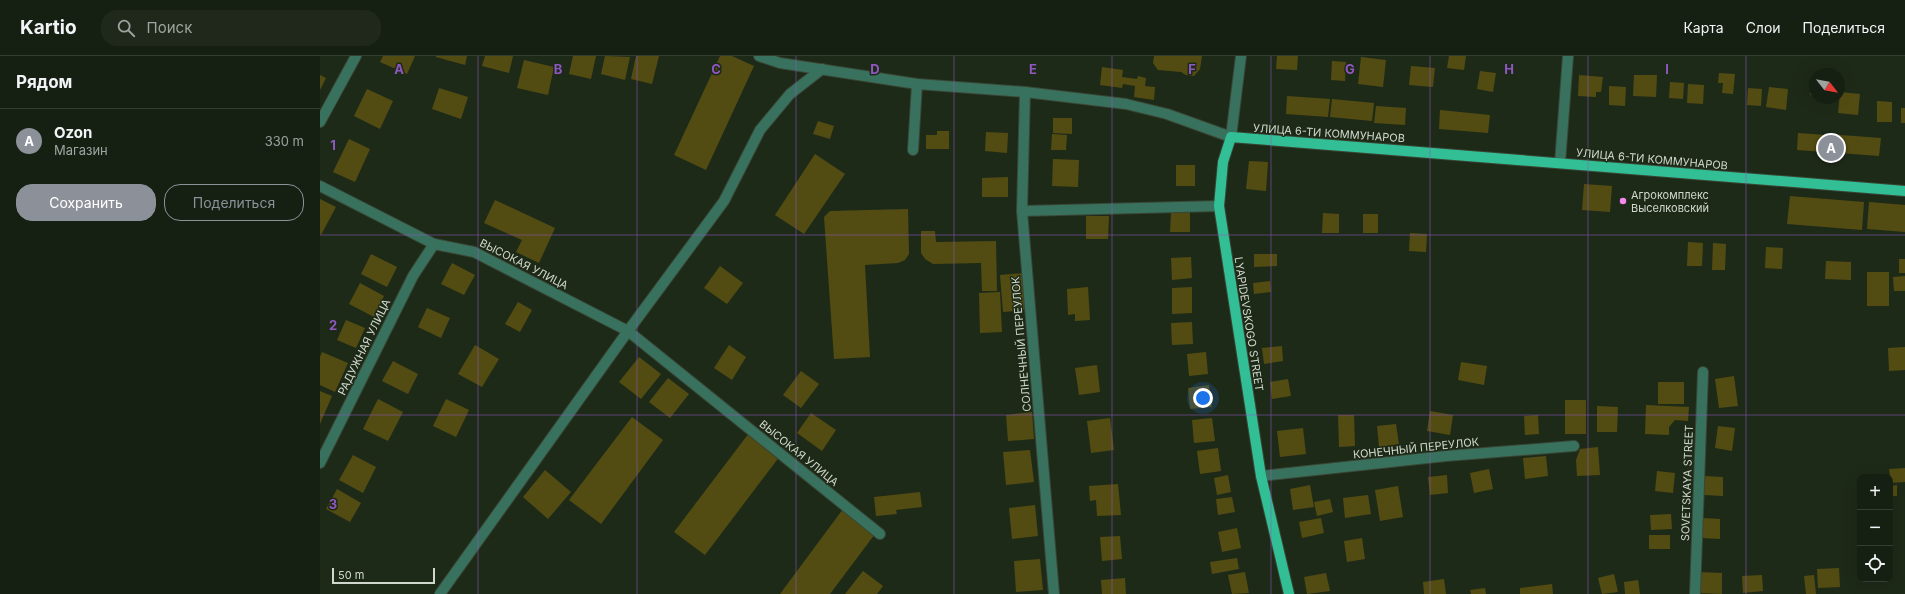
<!DOCTYPE html>
<html lang="ru">
<head>
<meta charset="utf-8">
<style>
	:root { --surface:#162012; --page:#1f281b; --text:#f1f3f6; --muted:#9ea39f; --line:#353e32; --accent:#8c9099 }
	body { margin:0; font-family:Inter,sans-serif; background:var(--page); color:var(--text) }
	.controls { position:absolute; right:12px; bottom:12px; display:grid; overflow:hidden; border-radius:8px; box-shadow:0 4px 16px #0002 }
	.controls button { width:36px; height:36px; display:grid; place-items:center; padding:0; border:0; border-bottom:1px solid var(--line); background:var(--surface); color:var(--text); font:20px sans-serif }
	.compass { position:absolute; left:1489px; top:12px; width:36px; height:36px; border-radius:50%; background:var(--surface); box-shadow:0 4px 16px #0002; rotate:121deg }
	.scale { position:absolute; left:12px; bottom:10px; width:103px; box-sizing:border-box; padding-left:4px; border:2px solid #d0d8cd; border-top:0; font-size:11px; line-height:14px; white-space:nowrap; color:#d0d8cd; -webkit-text-stroke:3px #1e2a18; paint-order:stroke }
	.you { position:absolute; left:883px; top:342px; width:14px; height:14px; margin:-10px; border:3px solid #fff; border-radius:50%; background:#1a73e8; box-shadow:0 0 0 6px #1a73e833 }
	.badge { display:grid; place-items:center; width:26px; height:26px; border-radius:50%; background:var(--accent); color:#fff; font-size:13px; font-weight:700 }
	.pin { position:absolute; translate:-50% -50%; border:2px solid #fff; box-shadow:0 1px 4px #0006 }
	.list { margin:0; padding:0; list-style:none }
	h2 { display:flex; justify-content:space-between; align-items:center; height:52px; margin:0; padding:0 16px; font-size:17px }
	h2 small { font-size:13px; font-weight:400; color:var(--muted) }
	.list li { display:grid; grid-template-columns:26px 1fr auto; gap:12px; align-items:center; box-sizing:border-box; height:64px; padding:0 16px; border-top:1px solid var(--line) }
	.list b { display:block; font-size:15px; white-space:nowrap }
	.list p { margin:0; font-size:13px; white-space:nowrap; color:var(--muted) }
	.list em { font-size:13px; font-style:normal; color:var(--muted) }
	.actions { display:flex; gap:8px; padding:12px 16px }
	.actions a { flex:1; padding:9px 0; border:1px solid var(--accent); border-radius:16px; text-align:center; font-size:14px; color:var(--accent) }
	.actions .main { background:var(--accent); color:#fff }
	.icon { flex:none; width:22px; height:22px; fill:none; stroke:currentColor; stroke-width:2; stroke-linecap:round; stroke-linejoin:round }
	.map { position:relative; flex:none; width:1585px; height:538px; overflow:hidden }
	header { display:flex; align-items:center; gap:24px; box-sizing:border-box; height:56px; padding:0 20px; background:var(--surface); border-bottom:1px solid var(--line) }
	header strong { font-size:19px }
	nav { display:flex; gap:22px; margin-inline-start:auto; font-size:14px }
	.search { width:280px; height:36px; background:var(--page); display:flex; align-items:center; gap:10px; box-sizing:border-box; padding:0 14px; border-radius:16px; color:var(--muted); font-size:15px }
	main { display:flex }
	aside { flex:1; background:var(--surface) }
	.map>svg:first-child { display:block }
</style>
</head>
<body>
<header>
<strong>Kartio</strong>
<div class="search"><svg class="icon" aria-label="search" viewBox="0 0 24 24"><circle cx="10" cy="10" r="6"/><path d="M15 15l6 6"/></svg>Поиск</div>
<nav><a>Карта</a><a>Слои</a><a>Поделиться</a></nav>
</header>
<main>
<aside>
<h2>Рядом<small></small></h2>
<ul class="list">
<li><span class="badge">A</span><div><b>Ozon</b><p>Магазин</p></div><em>330 m</em></li>
</ul>
<div class="actions"><a class="main">Сохранить</a><a>Поделиться</a></div>
</aside>
<div class="map">
<svg width="1585" height="538" viewBox="0 0 1585 538">
	<rect width="100%" height="100%" fill="#1e2a18"/>
	<g fill="#534c12">
		<polygon points="63,0 95,0 87,18 60,6"/>
		<polygon points="116,0 147,0 145,9 116,1"/>
		<polygon points="165,0 193,0 189,17 162,10"/>
		<polygon points="253,0 276,0 271,23 249,18"/>
		<polygon points="285,0 310,1 305,24 281,18"/>
		<polygon points="316,0 339,0 332,28 311,23"/>
		<polygon points="400,0 412,0 434,10 386,114 354,99"/>
		<polygon points="834,0 882,0 880,13 874,20 866,19 861,16 838,14 833,7"/>
		<polygon points="957,0 978,0 977,14 956,13"/>
		<polygon points="1129,0 1146,0 1144,14 1127,12"/>
		<polygon points="1041,1 1066,4 1063,31 1038,28"/>
		<polygon points="204,4 234,11 228,39 197,32"/>
		<polygon points="1012,5 1026,6 1025,25 1011,24"/>
		<polygon points="1091,10 1115,12 1113,31 1089,29"/>
		<polygon points="782,11 803,14 802,21 817,23 818,20 826,22 825,30 835,31 834,44 814,41 815,30 803,28 802,32 780,29"/>
		<polygon points="1160,15 1176,17 1173,36 1157,33"/>
		<polygon points="1399,17 1415,18 1413,38 1402,37 1403,27 1398,27"/>
		<polygon points="1493,18 1495,19 1495,40 1490,39"/>
		<polygon points="0,19 6,22 0,34"/>
		<polygon points="1259,19 1283,21 1281,36 1276,36 1276,41 1258,40"/>
		<polygon points="1314,19 1337,19 1336,41 1313,40"/>
		<polygon points="1350,26 1364,27 1363,43 1349,42"/>
		<polygon points="1368,28 1384,29 1383,48 1367,47"/>
		<polygon points="1289,30 1306,31 1305,50 1289,49"/>
		<polygon points="1449,31 1468,33 1466,54 1446,51"/>
		<polygon points="119,32 148,41 141,63 112,53"/>
		<polygon points="1428,32 1442,33 1441,50 1427,49"/>
		<polygon points="47,33 73,45 60,73 34,60"/>
		<polygon points="1520,36 1540,38 1538,59 1518,57"/>
		<polygon points="967,40 1010,43 1008,61 966,58"/>
		<polygon points="1502,42 1514,42 1513,47 1501,46"/>
		<polygon points="1012,43 1054,47 1052,65 1010,61"/>
		<polygon points="1557,45 1572,46 1572,66 1557,66"/>
		<polygon points="1056,50 1086,52 1085,69 1054,67"/>
		<rect x="1581" y="52" width="4" height="15"/>
		<polygon points="1120,54 1170,59 1168,77 1119,73"/>
		<polygon points="733,62 752,62 752,78 733,77"/>
		<polygon points="498,65 514,70 510,83 493,78"/>
		<polygon points="617,75 629,75 629,93 606,93 606,79 617,79"/>
		<polygon points="666,76 688,77 687,97 665,95"/>
		<polygon points="1478,77 1506,79 1504,96 1477,94"/>
		<polygon points="732,78 747,79 746,94 731,94"/>
		<polygon points="1507,78 1561,82 1559,100 1506,96"/>
		<polygon points="29,83 50,93 35,126 13,116"/>
		<polygon points="495,98 525,118 484,178 455,159"/>
		<polygon points="733,103 759,104 758,131 732,130"/>
		<polygon points="929,105 948,106 946,135 926,133"/>
		<rect x="856" y="109" width="19" height="21"/>
		<polygon points="688,121 688,141 662,141 662,122"/>
		<polygon points="1264,128 1292,130 1290,156 1262,154"/>
		<polygon points="1470,140 1544,146 1542,174 1467,168"/>
		<polygon points="0,143 16,151 1,179 0,178"/>
		<polygon points="175,144 235,172 219,207 196,196 202,184 164,167"/>
		<polygon points="1549,146 1585,149 1585,176 1547,173"/>
		<polygon points="588,153 589,198 585,204 578,207 545,209 550,301 514,303 504,161 510,155"/>
		<polygon points="851,156 870,156 870,176 850,176"/>
		<polygon points="1003,157 1019,158 1019,177 1002,177"/>
		<rect x="1043" y="158" width="15" height="19"/>
		<polygon points="766,160 789,160 788,183 766,183"/>
		<polygon points="601,175 615,175 616,186 676,185 677,235 662,235 661,207 613,208 605,203 601,197"/>
		<polygon points="1090,177 1107,178 1106,196 1089,195"/>
		<polygon points="1368,186 1383,187 1382,210 1367,210"/>
		<polygon points="1393,187 1406,188 1405,214 1392,214"/>
		<polygon points="1446,191 1463,192 1462,213 1445,212"/>
		<polygon points="51,198 77,211 67,231 41,218"/>
		<polygon points="934,198 957,198 957,210 934,211"/>
		<polygon points="871,201 872,222 852,224 851,202"/>
		<rect x="1579" y="203" width="6" height="14"/>
		<polygon points="1506,205 1531,206 1531,224 1505,223"/>
		<polygon points="132,207 155,219 144,239 121,228"/>
		<polygon points="400,210 423,227 407,248 384,232"/>
		<rect x="1547" y="216" width="22" height="34"/>
		<polygon points="705,217 708,254 683,256 680,219"/>
		<polygon points="1585,220 1585,235 1574,235 1573,221"/>
		<polygon points="950,225 951,236 934,238 933,227"/>
		<polygon points="40,227 64,240 54,261 29,248"/>
		<polygon points="768,231 770,264 755,265 755,258 748,259 747,233"/>
		<polygon points="872,231 872,257 852,258 852,232"/>
		<polygon points="680,236 682,276 660,277 659,237"/>
		<polygon points="198,246 212,254 200,276 185,268"/>
		<polygon points="107,252 130,262 121,282 98,271"/>
		<polygon points="26,264 45,272 36,292 17,284"/>
		<polygon points="872,266 873,288 852,289 851,267"/>
		<polygon points="155,289 179,303 162,331 138,318"/>
		<polygon points="409,289 426,301 412,324 394,312"/>
		<polygon points="962,290 963,305 944,308 942,292"/>
		<polygon points="1585,291 1585,314 1569,315 1568,292"/>
		<polygon points="2,296 28,307 15,336 0,329 0,301"/>
		<polygon points="886,296 888,318 869,320 867,298"/>
		<polygon points="319,301 341,318 321,343 299,326"/>
		<polygon points="73,305 98,318 88,338 62,325"/>
		<polygon points="1141,306 1167,310 1164,329 1138,324"/>
		<polygon points="777,309 780,336 759,339 755,312"/>
		<polygon points="481,315 499,328 481,352 463,339"/>
		<polygon points="1414,320 1418,350 1399,352 1395,323"/>
		<polygon points="348,322 369,338 350,362 329,346"/>
		<polygon points="968,323 971,340 952,343 950,326"/>
		<rect x="1338" y="326" width="26" height="22"/>
		<polygon points="889,329 892,351 870,353 868,332"/>
		<polygon points="0,335 12,340 0,368"/>
		<polygon points="58,343 83,356 68,385 43,373"/>
		<polygon points="126,343 149,354 136,381 113,370"/>
		<rect x="1245" y="344" width="21" height="34"/>
		<polygon points="1326,349 1369,351 1368,365 1355,364 1349,371 1349,379 1325,378"/>
		<polygon points="1277,350 1298,351 1297,376 1277,376"/>
		<polygon points="1110,355 1133,359 1130,379 1107,375"/>
		<polygon points="712,356 714,383 688,385 686,359"/>
		<polygon points="491,357 516,374 502,395 477,377"/>
		<polygon points="1018,359 1034,359 1035,390 1019,391"/>
		<polygon points="1218,359 1219,378 1205,379 1204,360"/>
		<polygon points="312,361 343,384 281,468 249,444"/>
		<polygon points="790,362 794,394 771,397 767,365"/>
		<polygon points="892,362 895,385 874,387 872,364"/>
		<polygon points="1076,368 1079,388 1059,391 1057,370"/>
		<polygon points="1398,370 1415,372 1412,395 1395,392"/>
		<polygon points="983,372 986,398 960,401 957,375"/>
		<polygon points="429,377 460,400 385,499 354,476"/>
		<polygon points="1278,391 1280,419 1257,420 1256,404 1260,393"/>
		<polygon points="898,392 901,415 880,418 877,395"/>
		<polygon points="710,394 714,426 686,429 683,396"/>
		<polygon points="33,399 56,411 43,437 19,424"/>
		<polygon points="1226,400 1228,420 1205,423 1203,402"/>
		<polygon points="1585,412 1585,426 1571,427 1569,413"/>
		<polygon points="1169,413 1173,433 1154,437 1150,417"/>
		<polygon points="225,414 251,436 228,463 203,441"/>
		<polygon points="1337,415 1355,417 1353,437 1335,435"/>
		<polygon points="908,419 911,436 897,439 894,422"/>
		<polygon points="1127,419 1128,437 1110,439 1108,421"/>
		<polygon points="1384,420 1403,421 1403,440 1384,439"/>
		<polygon points="798,428 801,459 777,460 776,444 770,445 769,430"/>
		<polygon points="990,429 994,451 973,454 970,433"/>
		<polygon points="1577,429 1577,440 1570,440 1570,430"/>
		<polygon points="1078,430 1083,461 1060,465 1055,434"/>
		<polygon points="17,433 41,447 30,466 6,453"/>
		<polygon points="600,436 602,451 576,454 577,458 556,460 554,441"/>
		<polygon points="1048,439 1051,458 1025,462 1023,442"/>
		<polygon points="912,441 915,456 898,459 896,443"/>
		<polygon points="1010,443 1013,456 997,460 994,446"/>
		<polygon points="715,449 718,480 692,483 689,452"/>
		<polygon points="523,453 555,478 510,538 460,538"/>
		<polygon points="1351,458 1352,473 1331,474 1330,459"/>
		<polygon points="1001,462 1004,477 982,482 979,466"/>
		<polygon points="1383,462 1400,463 1400,483 1382,482"/>
		<polygon points="917,472 921,492 902,496 898,476"/>
		<rect x="1329" y="479" width="21" height="14"/>
		<polygon points="800,480 802,503 782,505 780,481"/>
		<polygon points="1042,482 1045,503 1027,506 1024,485"/>
		<polygon points="917,502 919,513 892,518 890,506"/>
		<polygon points="720,503 723,534 696,536 694,505"/>
		<polygon points="1519,512 1520,531 1498,532 1497,513"/>
		<polygon points="543,515 563,530 557,538 525,538"/>
		<polygon points="925,516 929,537 912,538 908,519"/>
		<polygon points="1377,516 1402,517 1402,538 1377,537"/>
		<polygon points="1006,517 1010,535 987,538 984,521"/>
		<polygon points="1294,518 1298,536 1282,538 1278,522"/>
		<polygon points="1442,519 1443,535 1423,537 1422,520"/>
		<polygon points="1494,519 1496,538 1486,538 1484,520"/>
		<polygon points="805,522 806,538 782,538 781,524"/>
		<polygon points="1124,523 1126,538 1104,538 1103,526"/>
		<polygon points="1318,524 1320,538 1305,538 1304,526"/>
		<polygon points="1232,528 1233,538 1200,538 1200,532"/>
		<polygon points="1165,532 1166,538 1151,538 1150,534"/>
	</g>
	<g fill="none" stroke-linecap="round" stroke-linejoin="round">
		<g stroke="#3a4635" stroke-width="12">
			<g id="minor">
				<polyline points="439,0 460,7 597,28 705,36 806,48 847,58 911,81 921,0"/>
				<polyline points="705,36 702,155 734,538"/>
				<polyline points="0,66 36,0"/>
				<polyline points="593,94 597,28"/>
				<polyline points="1240,107 1248,0"/>
				<polyline points="0,130 114,188 154,196 308,275 560,478"/>
				<polyline points="702,155 899,150"/>
				<polyline points="0,407 93,220 114,188"/>
				<polyline points="941,420 1126,400 1254,390"/>
				<polyline points="120,538 308,275 404,145 440,74 470,38 502,13"/>
				<polyline points="1375,538 1383,316"/>
			</g>
		</g>
		<g stroke="#3a4635" stroke-width="12">
			<polyline id="major" points="969,538 941,420 899,150 903,106 911,81 1585,135"/>
		</g>
		<use href="#minor" stroke="#38725e" stroke-width="10"/>
		<use href="#major" stroke="#32bf96" stroke-width="10"/>
	</g>
	<path fill="none" stroke="#9057c2" stroke-width="1" stroke-opacity="0.55" d="M158 0V538M317 0V538M476 0V538M634 0V538M792 0V538M951 0V538M1110 0V538M1268 0V538M1426 0V538M0 179H1585M0 359H1585"/>
	<circle fill="#f589ee" stroke="#1e2a18" stroke-width="1.5" cx="1303" cy="145" r="4"/>
	<g text-anchor="middle" stroke-width="3" stroke-linejoin="round" paint-order="stroke">
		<g font-size="11" fill="#d0d8cd" stroke="#1e2a18">
			<text transform="translate(1009 77) rotate(4)" y="4">УЛИЦА 6-ТИ КОММУНАРОВ</text>
			<text transform="translate(1332 103) rotate(5)" y="4">УЛИЦА 6-ТИ КОММУНАРОВ</text>
			<text transform="translate(204 208) rotate(27)" y="4">ВЫСОКАЯ УЛИЦА</text>
			<text transform="translate(929 268) rotate(81)" y="4">LYAPIDEVSKOGO STREET</text>
			<text transform="translate(701 288) rotate(-95)" y="4">СОЛНЕЧНЫЙ ПЕРЕУЛОК</text>
			<text transform="translate(44 291) rotate(-64)" y="4">РАДУЖНАЯ УЛИЦА</text>
			<text transform="translate(1096 392) rotate(-6)" y="4">КОНЕЧНЫЙ ПЕРЕУЛОК</text>
			<text transform="translate(479 397) rotate(39)" y="4">ВЫСОКАЯ УЛИЦА</text>
			<text transform="translate(1367 427) rotate(-88)" y="4">SOVETSKAYA STREET</text>
		</g>
		<g font-size="11" fill="#d0d8cd" stroke="#1e2a18" text-anchor="start">
			<text x="1311" y="143">Агрокомплекс<tspan x="1311" dy="13">Выселковский</tspan></text>
		</g>
	</g>
	<g font-size="13" text-anchor="middle" font-weight="bold" fill="#9057c2" stroke="#1e2a18" stroke-width="3" stroke-linejoin="round" paint-order="stroke">
		<text x="79" y="18">A</text>
		<text x="238" y="18">B</text>
		<text x="396" y="18">C</text>
		<text x="555" y="18">D</text>
		<text x="713" y="18">E</text>
		<text x="872" y="18">F</text>
		<text x="1030" y="18">G</text>
		<text x="1189" y="18">H</text>
		<text x="1347" y="18">I</text>
		<text x="13" y="94">1</text>
		<text x="13" y="274">2</text>
		<text x="13" y="453">3</text>
	</g>
</svg>
<div class="controls">
<button>+</button>
<button>−</button>
<button><svg class="icon" aria-label="locate" viewBox="0 0 24 24"><circle cx="12" cy="12" r="6"/><path d="M12 2v4M12 18v4M2 12h4M18 12h4"/></svg></button>
</div>
<svg class="compass" viewBox="-18 -18 36 36"><path d="M0-13l5 13h-10z" fill="#e53935"/><path d="M0 13l5-13h-10z" fill="#9ea39f"/></svg>
<div class="scale">50 m</div>
<div class="you"></div>
<div class="pin badge" style="left:1511px;top:92px">A</div>
</div>
</main>
</body>
</html>
